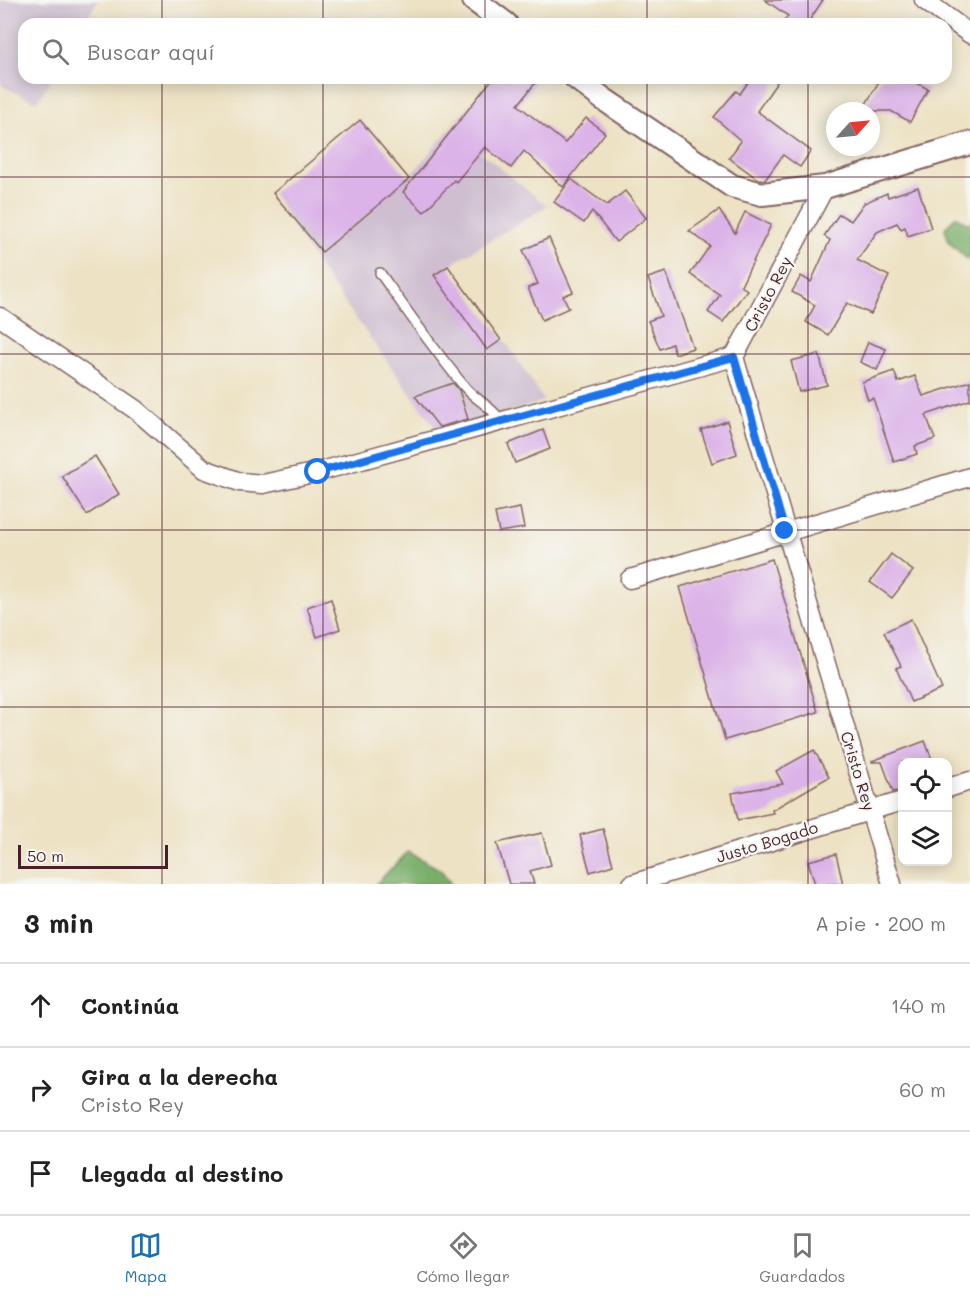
<!DOCTYPE html>
<html lang="es">
<head>
<meta charset="utf-8">
<style>
	:root { --surface:#fff; --page:#f6f6f6; --text:#222; --muted:#767676; --line:#e0e0e0; --accent:#1f6fb2 }
	body { margin:0; font-family:Mali,sans-serif; background:var(--page); color:var(--text) }
	.controls { position:absolute; right:18px; bottom:18px; display:grid; overflow:hidden; border-radius:12px; box-shadow:0 3px 15px #0003 }
	.controls button { width:54px; height:54px; display:grid; place-items:center; padding:0; border:0; border-bottom:2px solid var(--line); background:var(--surface); color:var(--text); font:30px sans-serif }
	.compass { position:absolute; left:826px; top:102px; width:54px; height:54px; border-radius:50%; background:var(--surface); box-shadow:0 3px 15px #0003; rotate:63deg }
	.scale { position:absolute; left:18px; bottom:15px; width:150px; box-sizing:border-box; padding-left:6px; border:3px solid #4a1f2b; border-top:0; font-size:16px; line-height:21px; white-space:nowrap; color:#4a1f2b; -webkit-text-stroke:4px #f6f6f2; paint-order:stroke }
	.stop { position:absolute; width:18px; height:18px; margin:-14px; border:4px solid #1a73e8; border-radius:50%; background:#fff }
	.stop.end { background:#1a73e8; border-color:#fff; box-shadow:0 2px 6px #0008 }
	.list { margin:0; padding:0; list-style:none }
	h2 { display:flex; justify-content:space-between; align-items:center; height:78px; margin:0; padding:0 24px; font-size:26px }
	h2 small { font-size:20px; font-weight:400; color:var(--muted) }
	.list li { display:grid; grid-template-columns:39px 1fr auto; gap:18px; align-items:center; box-sizing:border-box; height:84px; padding:0 24px; border-top:2px solid var(--line) }
	.list b { display:block; font-size:22px; white-space:nowrap }
	.list p { margin:0; font-size:20px; white-space:nowrap; color:var(--muted) }
	.list em { font-size:20px; font-style:normal; color:var(--muted) }
	.icon { flex:none; width:33px; height:33px; fill:none; stroke:currentColor; stroke-width:2; stroke-linecap:round; stroke-linejoin:round }
	.map { position:relative; flex:none; width:970px; height:884px; overflow:hidden }
	.search { position:absolute; background:var(--surface); box-shadow:0 3px 15px #0003; left:18px; right:18px; top:18px; height:66px; display:flex; align-items:center; gap:15px; box-sizing:border-box; padding:0 21px; border-radius:18px; color:var(--muted); font-size:22px }
	.sheet { height:330px; background:var(--surface) }
	nav { display:flex; justify-content:space-around; align-items:center; box-sizing:border-box; height:84px; border-top:2px solid var(--line); background:var(--surface); font-size:16px; color:var(--muted) }
	nav a { display:grid; justify-items:center; gap:3px }
	nav .on { color:var(--accent) }
	.map>svg:first-child { display:block }
</style>
</head>
<body>
<div class="map">
<svg width="970" height="884" viewBox="0 0 970 884">
	<rect width="100%" height="100%" fill="#f6f6f2"/>
	<filter id="ink" filterUnits="userSpaceOnUse"><feTurbulence type="fractalNoise" baseFrequency=".0167" numOctaves="2"/><feDisplacementMap in="SourceGraphic" scale="12" xChannelSelector="R" yChannelSelector="G"/><feConvolveMatrix kernelMatrix="1 2 1 2 8 2 1 2 1" color-interpolation-filters="sRGB"/></filter>
	<filter id="wash" filterUnits="userSpaceOnUse"><feTurbulence type="fractalNoise" baseFrequency=".008" numOctaves="4" result="noise"/><feDisplacementMap in="SourceGraphic" scale="24" xChannelSelector="R" yChannelSelector="G"/><feGaussianBlur stdDeviation="1.35" result="paint"/><feColorMatrix in="noise" values="0 0 0 0 0 0 0 0 0 0 0 0 0 0 0 0 0 1.4 0 .05"/><feComposite in="paint" operator="in"/></filter>
	<g filter="url(#wash)">
		<rect width="100%" height="100%" fill="#ede2c4"/>
		<g fill="#cebed0">
			<polygon points="0,0 98,0 83,24 24,24 24,78 52,78 37,102 0,85"/>
			<polygon points="492,78 539,78 482,153 547,206 448,266 510,348 544,401 441,435 322,272 273,193 360,120 409,178"/>
		</g>
		<g fill="#7aaf6b" stroke="#62674b" stroke-width="1.5">
			<polygon points="956,216 968,224 970,222 970,255 967,259 948,241 945,228"/>
			<polygon points="408,852 441,870 451,884 376,884"/>
		</g>
		<g id="blocks">
			<g fill="#dbb3e8">
				<polygon points="765,0 823,0 807,24 782,24 788,16"/>
				<polygon points="493,78 539,78 518,105 565,143 586,118 605,133 563,187 524,151 511,168 485,147 456,182 454,180 424,212 403,192"/>
				<polygon points="751,78 780,78 757,111 811,151 800,167 783,155 765,180 758,179 729,158 741,141 714,117 736,91 740,94"/>
				<polygon points="881,78 908,78 928,89 910,122 891,111 862,111"/>
				<polygon points="360,120 409,179 322,252 273,193"/>
				<polygon points="571,179 607,205 625,191 646,218 616,242 592,211 584,223 554,202"/>
				<polygon points="918,187 931,228 908,236 905,227 901,229 897,223 877,232 857,260 889,276 871,314 847,303 828,335 806,322 815,305 792,292 801,276 811,282 830,240 824,236 839,214 851,221 864,203 887,193 888,197"/>
				<polygon points="719,210 735,233 745,212 771,225 741,286 747,290 723,322 708,312 720,295 690,274 710,246 689,231"/>
				<polygon points="549,238 573,292 563,296 569,308 542,320 528,288 538,284 523,250"/>
				<polygon points="448,266 501,340 487,350 434,275"/>
				<polygon points="666,272 693,348 675,354 672,344 660,349 648,321 661,316 648,278"/>
				<polygon points="868,342 886,349 877,370 860,362"/>
				<polygon points="819,354 827,385 799,392 791,361"/>
				<polygon points="894,371 898,382 915,376 923,396 970,381 970,400 926,415 935,439 915,446 917,454 894,462 873,398 868,400 862,382"/>
				<polygon points="453,383 459,390 468,419 439,427 415,396"/>
				<polygon points="727,421 737,454 712,463 701,430"/>
				<polygon points="543,430 550,449 515,463 508,444"/>
				<polygon points="95,456 119,494 87,515 62,476"/>
				<polygon points="520,508 524,528 499,532 495,513"/>
				<polygon points="891,554 913,571 892,598 870,582"/>
				<polygon points="772,559 818,712 725,740 680,587"/>
				<polygon points="331,599 340,629 317,637 307,607"/>
				<polygon points="911,619 942,689 911,702 896,668 901,666 884,632"/>
				<polygon points="925,741 933,762 903,762 903,790 893,792 882,762 872,762 872,761"/>
				<polygon points="814,750 829,777 772,810 773,813 738,820 732,793 783,784 776,771"/>
				<polygon points="603,829 613,865 590,872 580,835"/>
				<polygon points="542,833 551,865 530,871 534,884 509,884 497,843"/>
				<polygon points="836,854 843,884 815,884 808,861"/>
			</g>
		</g>
	</g>
	<g filter="url(#ink)">
		<use href="#blocks" fill-opacity="0" stroke="#836361" stroke-width="1.5"/>
		<g fill="none" stroke-linecap="round" stroke-linejoin="round">
			<g stroke="#836361" stroke-width="12">
				<path id="service" d="M380 273C407 311 434 350 464 386 475 400 492 406 501 421"/>
			</g>
			<g stroke="#836361" stroke-width="21">
				<g id="minor">
					<polyline points="924,0 970,34"/>
					<polyline points="825,187 734,357 892,884"/>
					<polyline points="0,317 136,410 204,469 240,482 263,484 318,472 734,357"/>
					<polyline points="630,579 970,477"/>
					<polyline points="948,788 970,781"/>
					<polyline points="632,884 902,801"/>
				</g>
			</g>
			<g stroke="#836361" stroke-width="26">
				<g id="tertiary">
					<polyline points="474,0 506,24"/>
					<polyline points="576,78 602,98 732,186 762,194 825,187 970,143"/>
				</g>
			</g>
			<use href="#service" stroke="#fff" stroke-width="9"/>
			<use href="#minor" stroke="#fff" stroke-width="18"/>
			<use href="#tertiary" stroke="#fff" stroke-width="22"/>
		</g>
	</g>
	<g fill="none" stroke-linecap="round" stroke-linejoin="round" filter="url(#ink)">
		<polyline stroke="#1a73e8" stroke-width="8" points="318,472 734,357 785,531"/>
	</g>
	<path fill="none" stroke="#4a1f2b" stroke-width="1.5" stroke-opacity="0.55" d="M162 0V24M323 0V24M485 0V24M647 0V24M808 0V24M162 78V884M323 78V884M485 78V884M647 78V884M808 78V884M0 177H970M0 354H970M0 530H970M0 707H970"/>
	<g text-anchor="middle" stroke-width="4.5" stroke-linejoin="round" paint-order="stroke">
		<g font-size="16" fill="#4a1f2b" stroke="#f6f6f2">
			<text transform="translate(768 294) rotate(-62)" y="6">Cristo Rey</text>
			<text transform="translate(858 771) rotate(73)" y="6">Cristo Rey</text>
			<text transform="translate(767 842) rotate(-17)" y="6">Justo Bogado</text>
		</g>
	</g>
</svg>
<div class="controls">
<button><svg class="icon" aria-label="locate" viewBox="0 0 24 24"><circle cx="12" cy="12" r="6"/><path d="M12 2v4M12 18v4M2 12h4M18 12h4"/></svg></button>
<button><svg class="icon" aria-label="layers" viewBox="0 0 24 24"><path d="M12 4l9 5-9 5-9-5zM3 14l9 5 9-5"/></svg></button>
</div>
<svg class="compass" viewBox="-18 -18 36 36"><path d="M0-13l5 13h-10z" fill="#e53935"/><path d="M0 13l5-13h-10z" fill="#767676"/></svg>
<div class="scale">50 m</div>
<div class="stop" style="left:318px;top:472px"></div>
<div class="stop end" style="left:785px;top:531px"></div>
<div class="search"><svg class="icon" aria-label="search" viewBox="0 0 24 24"><circle cx="10" cy="10" r="6"/><path d="M15 15l6 6"/></svg>Buscar aquí</div>
</div>
<section class="sheet">
<h2>3 min<small>A pie · 200 m</small></h2>
<ul class="list">
<li><svg class="icon" aria-label="ahead" viewBox="0 0 24 24"><path d="M12 20V5M6 11l6-6 6 6"/></svg><div><b>Continúa</b></div><em>140 m</em></li>
<li><svg class="icon" aria-label="right" viewBox="0 0 24 24"><path d="M7 20v-9h11M14 6l5 5-5 5"/></svg><div><b>Gira a la derecha</b><p>Cristo Rey</p></div><em>60 m</em></li>
<li><svg class="icon" aria-label="arrive" viewBox="0 0 24 24"><path d="M6 21V4h12l-3 4 3 4H6"/></svg><div><b>Llegada al destino</b></div></li>
</ul>
</section>
<nav>
<a class="on"><svg class="icon" aria-label="map" viewBox="0 0 24 24"><path d="M3 6l6-2 6 2 6-2v14l-6 2-6-2-6 2zM9 4v14M15 6v14"/></svg>Mapa</a>
<a><svg class="icon" aria-label="directions" viewBox="0 0 24 24"><path d="M12 3l9 9-9 9-9-9zM9 14v-3h6M13 9l2 2-2 2"/></svg>Cómo llegar</a>
<a><svg class="icon" aria-label="saved" viewBox="0 0 24 24"><path d="M7 4h10v16l-5-4-5 4z"/></svg>Guardados</a>
</nav>
</body>
</html>
